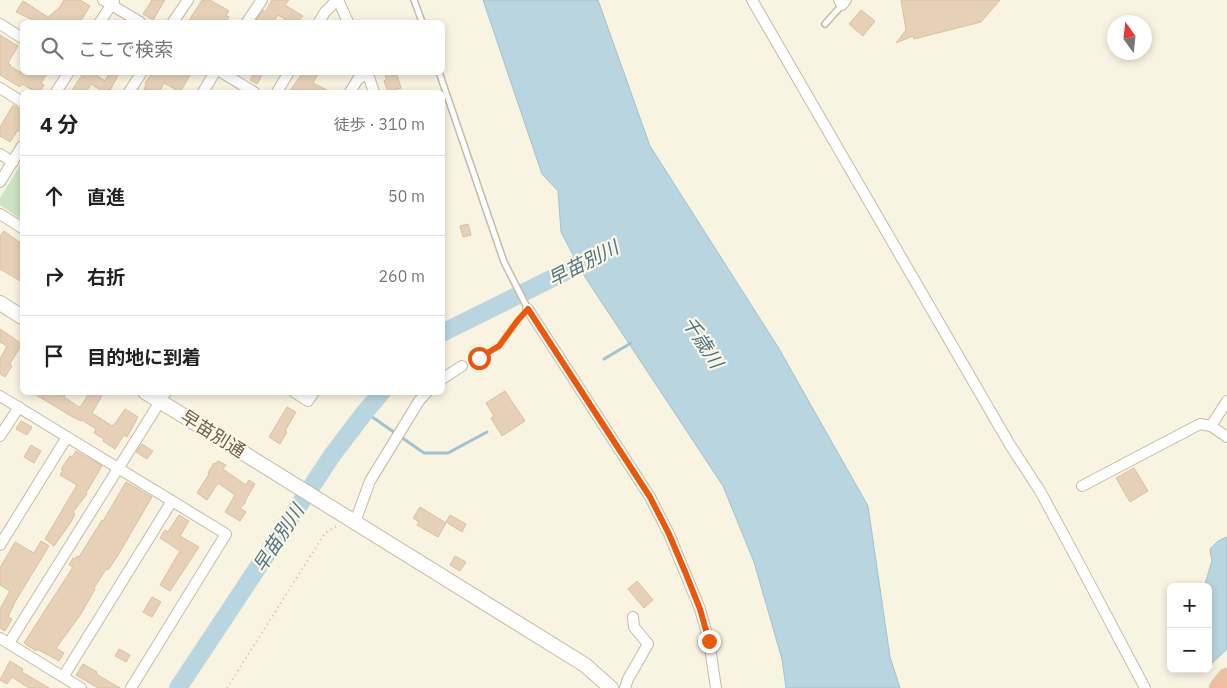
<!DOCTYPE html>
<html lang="ja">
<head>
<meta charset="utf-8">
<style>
	:root { --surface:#fff; --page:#f2f2f2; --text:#222; --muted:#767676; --line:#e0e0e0 }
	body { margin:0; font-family:"IBM Plex Sans","Noto Sans JP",sans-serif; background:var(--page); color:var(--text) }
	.controls { position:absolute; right:15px; bottom:15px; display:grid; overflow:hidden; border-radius:8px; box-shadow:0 2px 8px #0003 }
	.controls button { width:45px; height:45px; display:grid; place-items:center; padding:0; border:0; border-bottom:1px solid var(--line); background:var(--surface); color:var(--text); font:25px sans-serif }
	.compass { position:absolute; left:1107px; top:15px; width:45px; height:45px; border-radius:50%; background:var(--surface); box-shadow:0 2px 8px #0003; rotate:345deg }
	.stop { position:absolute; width:15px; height:15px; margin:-11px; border:4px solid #ea580c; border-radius:50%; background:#fff }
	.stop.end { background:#ea580c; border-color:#fff; box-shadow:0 1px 5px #0008 }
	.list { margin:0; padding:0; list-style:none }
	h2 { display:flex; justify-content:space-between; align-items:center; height:65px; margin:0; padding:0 20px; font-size:21px }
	h2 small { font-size:16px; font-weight:400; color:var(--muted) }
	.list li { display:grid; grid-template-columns:32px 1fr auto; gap:15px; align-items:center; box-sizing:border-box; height:80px; padding:0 20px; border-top:1px solid var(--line) }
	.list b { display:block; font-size:19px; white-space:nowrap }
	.list em { font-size:16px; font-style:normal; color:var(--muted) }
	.icon { flex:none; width:28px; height:28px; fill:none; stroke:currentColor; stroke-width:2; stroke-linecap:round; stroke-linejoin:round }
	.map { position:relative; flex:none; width:1227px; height:688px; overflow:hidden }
	.search { position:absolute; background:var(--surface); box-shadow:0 2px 8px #0003; left:20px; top:20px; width:425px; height:55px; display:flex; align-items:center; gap:12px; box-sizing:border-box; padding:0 18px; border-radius:8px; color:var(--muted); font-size:19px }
	.panel { position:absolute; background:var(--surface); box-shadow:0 2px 8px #0003; left:20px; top:90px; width:425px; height:305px; border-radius:8px }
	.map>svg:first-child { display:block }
</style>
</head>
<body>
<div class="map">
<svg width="1227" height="688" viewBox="0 0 1227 688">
	<rect width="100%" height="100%" fill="#f9f3e2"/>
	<polygon fill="#cce4c3" points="22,162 22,220 0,205 0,198"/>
	<g fill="#b9d5e0" stroke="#a1c2d0">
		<polygon points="483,0 598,0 650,146 778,347 868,506 890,657 900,688 786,688 782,659 754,562 723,486 583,274 561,232 558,191 542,174"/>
		<polygon points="1227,537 1227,649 1209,666 1208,587 1204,587 1212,561 1210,549 1218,541"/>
	</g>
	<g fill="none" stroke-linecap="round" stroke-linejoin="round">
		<g stroke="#a1c2d0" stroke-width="3">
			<polyline points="604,359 631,343"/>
			<polyline points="365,412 424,453 448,453 487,432"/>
		</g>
		<g stroke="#b9d5e0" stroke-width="18">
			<polyline points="442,333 599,255"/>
			<polyline points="178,688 333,454 365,412 382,392"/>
		</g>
	</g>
	<g fill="#e6d1b8" stroke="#dcbf9f">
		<polygon points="64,0 80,0 90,6 80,22 37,22 16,12 23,1 48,17 59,8"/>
		<polygon points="152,0 165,0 153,20 143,14"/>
		<polygon points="202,0 210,0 229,11 226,15 229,17 225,22 188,22"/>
		<polygon points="272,0 289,0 285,5 303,16 298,22 290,22 278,15 273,22 255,22 263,10 265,12"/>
		<polygon points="901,0 1000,0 981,22 914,39 913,36 896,43 906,30"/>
		<polygon points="861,10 875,21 863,36 849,24"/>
		<polygon points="0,35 18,46 8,63 11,65 10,66 20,72 48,72 41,83 44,85 40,92 36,92 22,84 20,87 0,75"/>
		<polygon points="84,72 92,72 105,81 110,72 120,72 109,92 104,92 91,84 86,92 71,92"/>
		<polygon points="153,72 192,72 180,92 164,83 159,92 150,92 144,89 146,85 145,83"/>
		<polygon points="254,72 264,72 257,84 250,80"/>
		<polygon points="303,72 319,72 313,83 331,92 289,92"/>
		<polygon points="385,72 396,72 401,88 388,92 384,81 386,80"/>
		<polygon points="13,105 22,111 22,133 18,130 10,142 0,136 0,127"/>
		<polygon points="468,224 471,235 463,237 460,226"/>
		<polygon points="4,231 22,244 22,282 0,269 0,236"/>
		<polygon points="0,329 22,344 10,364 12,366 5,377 0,374 0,359 7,346 0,342"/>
		<polygon points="505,391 525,421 502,436 491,418 494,416 486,403"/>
		<polygon points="31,392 66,392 64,397 79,407 81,406 90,392 104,392 92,413 112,426 113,425 114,425 125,409 138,417 127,437 124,435 115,449 103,441 104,439 94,433 96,429 82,420 81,421 71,416"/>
		<polygon points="287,407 296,412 285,431 287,432 280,444 269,437"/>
		<polygon points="21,421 32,427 27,435 16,429"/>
		<polygon points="142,444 153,451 147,459 136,452"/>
		<polygon points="31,445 41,451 34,463 24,457"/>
		<polygon points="76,451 102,466 86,493 87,494 73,512 75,514 71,522 54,546 45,539 77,485 60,475 63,470 61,469 70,456 72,457"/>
		<polygon points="218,461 226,465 223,469 246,485 249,480 255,484 245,501 246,502 240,508 246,512 240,521 225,512 235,495 218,483 207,500 197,493 209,474 208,473 214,463 216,464"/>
		<polygon points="1134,468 1148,491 1130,502 1116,478"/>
		<polygon points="126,482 152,497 117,557 108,570 106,569 94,588 95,589 81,614 56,648 64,653 59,661 37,649 36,651 24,643 73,567 69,565 73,558 75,559 77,556 79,557 102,520 103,521"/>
		<polygon points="420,507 446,523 438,537 417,525 419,522 413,518"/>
		<polygon points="179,515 189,521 180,536 199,547 170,591 160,585 180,551 160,538 165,530 168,532"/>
		<polygon points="450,515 466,524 462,532 446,522"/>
		<polygon points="41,541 49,546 15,602 8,617 12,619 5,631 0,628 0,609 10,591 0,585 0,568 15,542 34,553"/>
		<polygon points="455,556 466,562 460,571 450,565"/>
		<polygon points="637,581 653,600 644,608 628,589"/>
		<polygon points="152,597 161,602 152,617 143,612"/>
		<polygon points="119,649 130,655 126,662 115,656"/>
		<polygon points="10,661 23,669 22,672 49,688 29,688 12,677 7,684 0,680"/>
		<polygon points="83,664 97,672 96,674 120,688 98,688 76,675"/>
	</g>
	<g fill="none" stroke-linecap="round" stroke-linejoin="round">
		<g stroke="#c6baa8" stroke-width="8">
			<g id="lane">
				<polyline points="414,0 422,22"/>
				<polyline points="825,24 842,5"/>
				<polyline points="439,72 504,262 528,309"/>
			</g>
		</g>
		<g stroke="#c6baa8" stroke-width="12">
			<g id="street">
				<polyline points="103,0 140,22"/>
				<polyline points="338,0 348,22"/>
				<polyline points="752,0 1010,445 1040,491 1073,552 1145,688"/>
				<polyline points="839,0 842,5 846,0"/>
				<polyline points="100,22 114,1"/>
				<polyline points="173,22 188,0"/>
				<polyline points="247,22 262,0"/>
				<polyline points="319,22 325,12 337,0"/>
				<polyline points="0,24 22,38"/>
				<polyline points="221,72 254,92"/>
				<polyline points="367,72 374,92"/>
				<polyline points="0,88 22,102"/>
				<polyline points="56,92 69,72"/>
				<polyline points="129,92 142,72"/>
				<polyline points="203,92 215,72"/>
				<polyline points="277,92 289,72"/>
				<polyline points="350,92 358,79 367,73"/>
				<polyline points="0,154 13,162"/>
				<polyline points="0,182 22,146"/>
				<polyline points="0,214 22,228"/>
				<polyline points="528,309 650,497 669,534 700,609 709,641 716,688"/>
				<polyline points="442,379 462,366"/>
				<polyline points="294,392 308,401 314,392"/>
				<polyline points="0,396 226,534 131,688"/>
				<polyline points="1211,426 1227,437"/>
				<polyline points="0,436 19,407"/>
				<polyline points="1082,486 1200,424 1211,426 1227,401"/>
				<polyline points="355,522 370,481 419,401 427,392"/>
				<polyline points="0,545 67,437"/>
				<polyline points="0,638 81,688"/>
				<polyline points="9,643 166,392"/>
				<polyline points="63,677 172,501"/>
				<polyline points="625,688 628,679 648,644 634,627 633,617"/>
			</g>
		</g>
		<g stroke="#c8baa6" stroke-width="16">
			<g id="secondary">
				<polyline points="0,303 22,317"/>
				<polyline points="145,392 585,665 611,688"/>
			</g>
		</g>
		<g stroke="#d9d5d0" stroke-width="21">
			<polyline id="highway" points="1219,688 1227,678"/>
		</g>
		<g stroke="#cfb9a1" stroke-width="2" stroke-dasharray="1 4" stroke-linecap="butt">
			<polyline points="471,362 499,345 522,316"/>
			<polyline points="227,688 325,533 337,526"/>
		</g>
		<use href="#lane" stroke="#fff" stroke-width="5"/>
		<use href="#street" stroke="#fff" stroke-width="10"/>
		<use href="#secondary" stroke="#fff" stroke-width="14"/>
		<use href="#highway" stroke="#edbea0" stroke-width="19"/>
	</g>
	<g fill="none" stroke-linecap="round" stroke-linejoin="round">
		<polyline stroke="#ea580c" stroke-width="6" points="479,358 499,346 518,320 528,309 650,497 669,534 686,574 700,609 709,641"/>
	</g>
	<g text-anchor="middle" stroke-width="4.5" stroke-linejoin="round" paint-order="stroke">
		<g font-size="18" fill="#6e5c4c" stroke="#fdf7e8">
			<text transform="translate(213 434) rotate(32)" y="6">早苗別通</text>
		</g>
		<g font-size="19" font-style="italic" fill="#4c7485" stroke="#fdf7e8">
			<text transform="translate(583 263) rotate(-27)" y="7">早苗別川</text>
			<text transform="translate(703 342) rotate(57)" y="7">千歳川</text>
			<text transform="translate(278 538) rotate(-57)" y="7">早苗別川</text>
		</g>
	</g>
</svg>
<div class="controls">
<button>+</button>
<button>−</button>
</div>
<svg class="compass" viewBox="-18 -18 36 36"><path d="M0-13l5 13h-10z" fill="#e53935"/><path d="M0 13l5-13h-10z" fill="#767676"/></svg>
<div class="stop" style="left:479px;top:358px"></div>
<div class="stop end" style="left:709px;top:641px"></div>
<div class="search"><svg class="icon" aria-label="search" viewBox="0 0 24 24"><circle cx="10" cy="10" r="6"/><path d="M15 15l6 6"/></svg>ここで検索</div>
<section class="panel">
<h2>4 分<small>徒歩 · 310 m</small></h2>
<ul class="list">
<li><svg class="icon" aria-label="ahead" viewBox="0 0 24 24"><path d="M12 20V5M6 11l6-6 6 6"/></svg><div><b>直進</b></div><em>50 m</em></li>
<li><svg class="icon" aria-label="right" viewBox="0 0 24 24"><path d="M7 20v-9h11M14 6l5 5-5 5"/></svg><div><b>右折</b></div><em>260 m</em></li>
<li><svg class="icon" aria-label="arrive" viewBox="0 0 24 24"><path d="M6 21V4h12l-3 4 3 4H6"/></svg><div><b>目的地に到着</b></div></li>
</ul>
</section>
</div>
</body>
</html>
